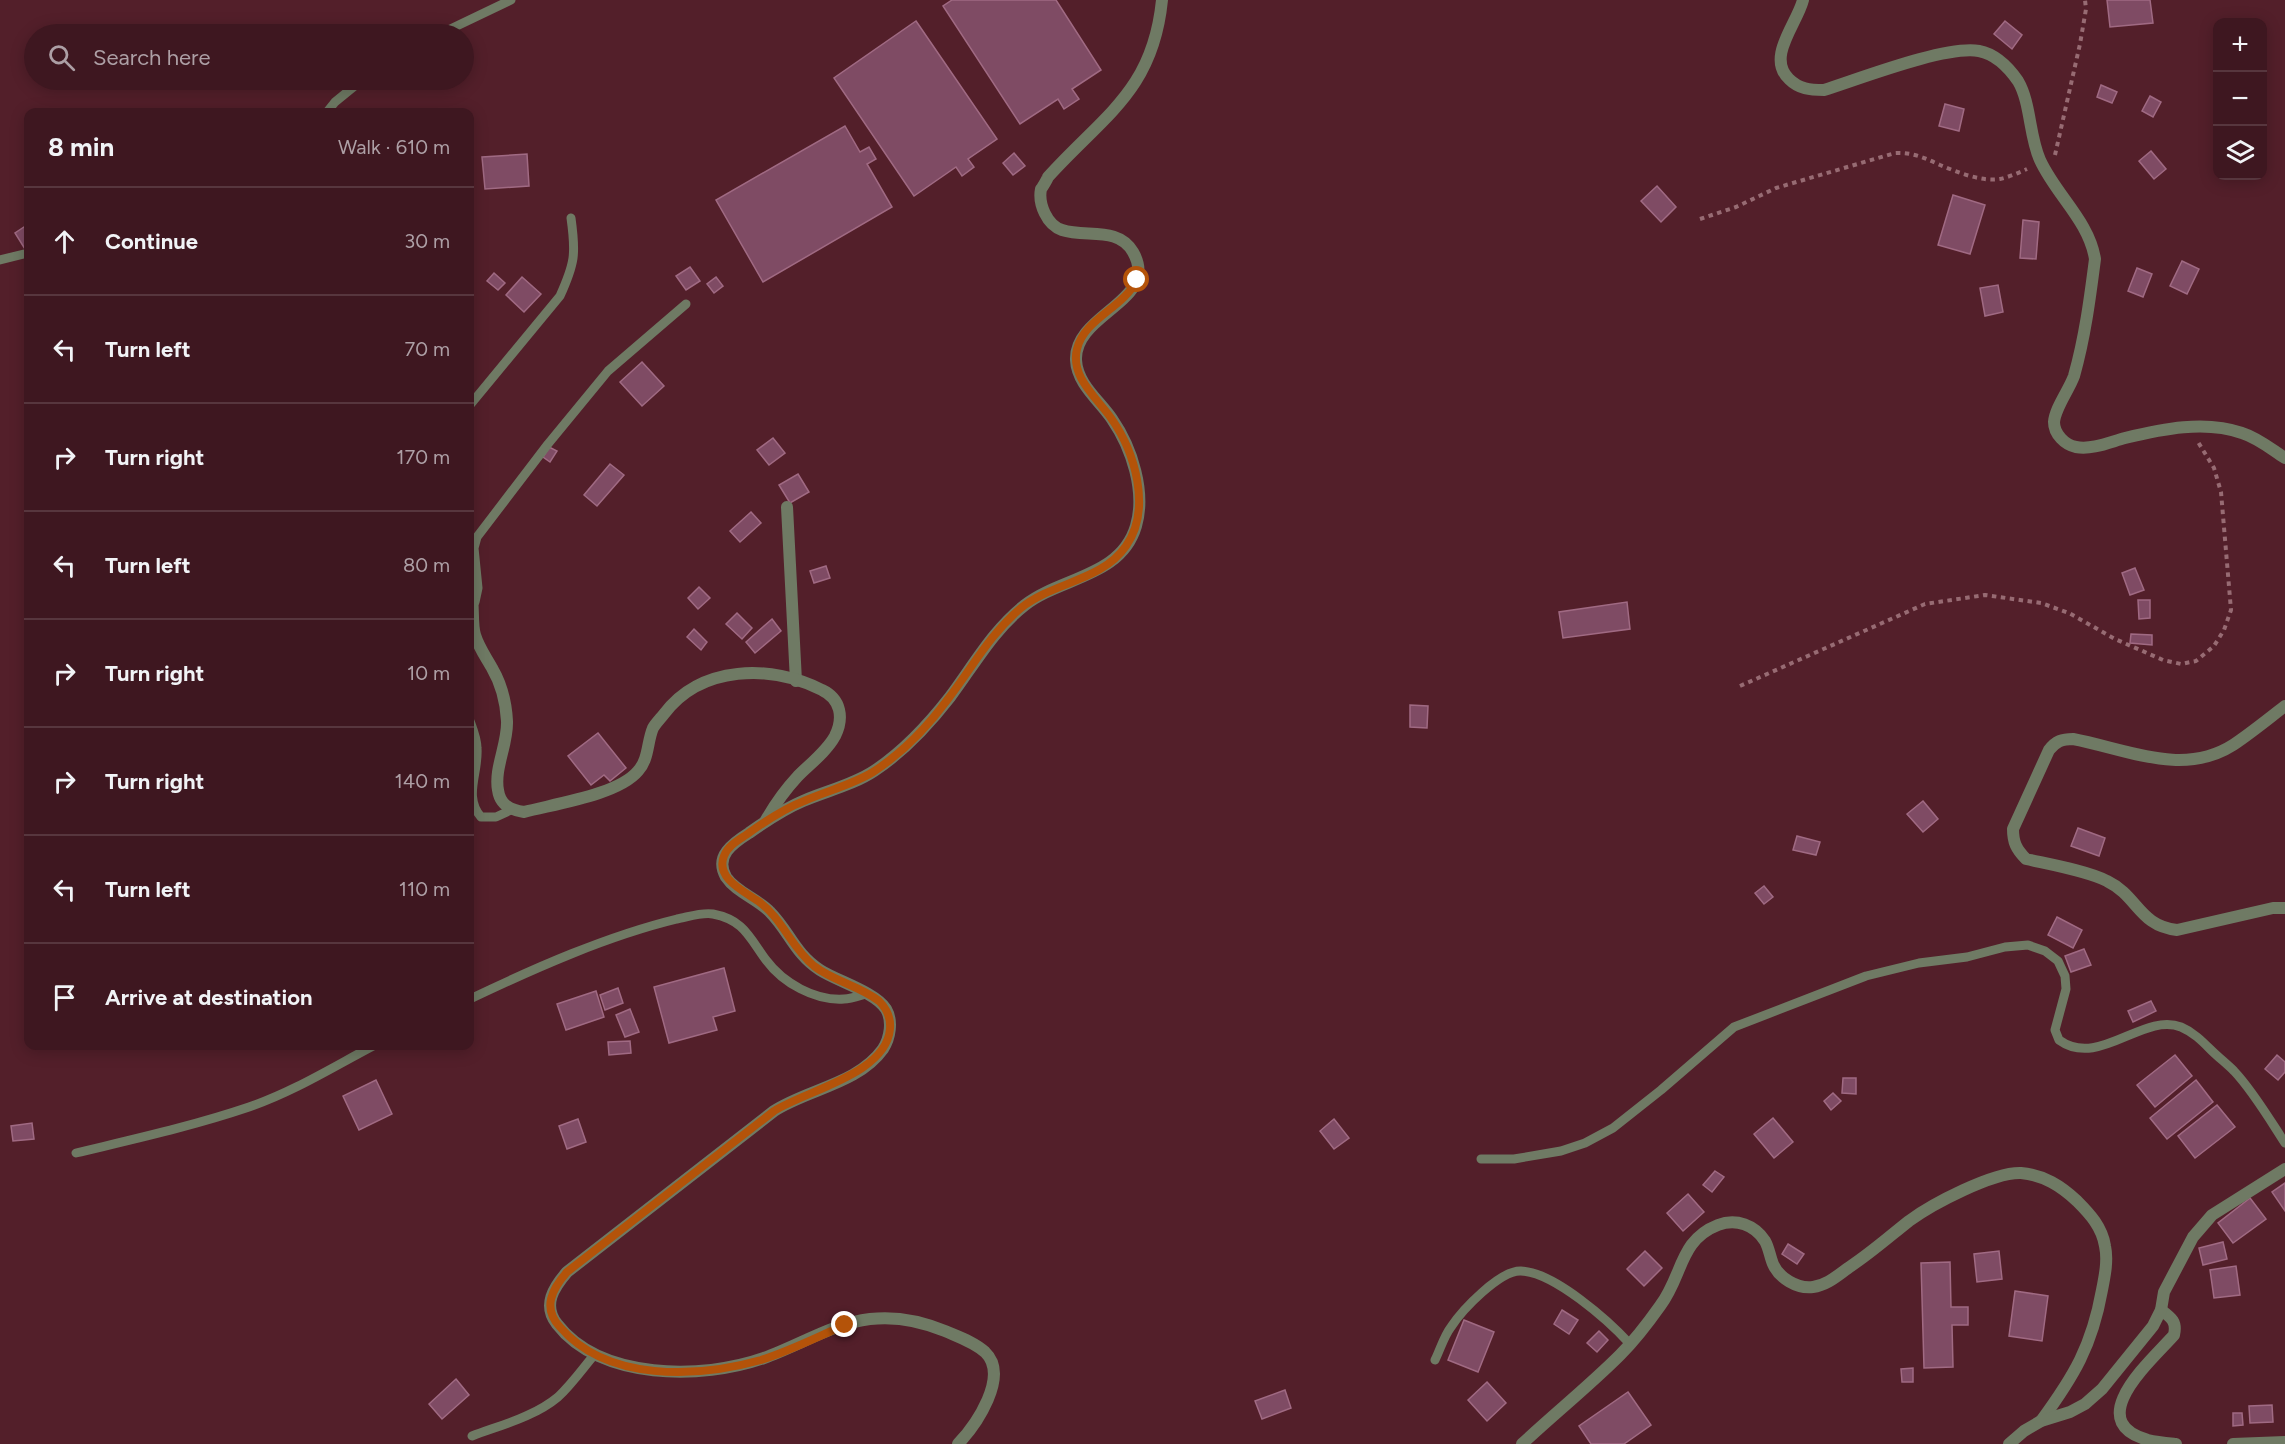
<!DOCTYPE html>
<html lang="en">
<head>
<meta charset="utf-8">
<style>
	:root { --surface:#3e1720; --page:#49242d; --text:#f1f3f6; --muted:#ad9fa5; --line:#57363e }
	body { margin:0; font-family:Figtree,sans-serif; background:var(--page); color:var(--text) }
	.controls { position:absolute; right:18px; top:18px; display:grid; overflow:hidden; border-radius:12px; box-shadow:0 3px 15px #0003 }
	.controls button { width:54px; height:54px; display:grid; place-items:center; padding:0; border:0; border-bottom:2px solid var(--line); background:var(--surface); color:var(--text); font:30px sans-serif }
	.stop { position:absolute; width:18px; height:18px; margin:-14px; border:4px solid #b45309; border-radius:50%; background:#fff }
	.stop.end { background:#b45309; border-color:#fff; box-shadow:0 2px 6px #0008 }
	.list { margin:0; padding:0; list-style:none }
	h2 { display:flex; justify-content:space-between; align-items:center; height:78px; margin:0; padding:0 24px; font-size:26px }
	h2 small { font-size:20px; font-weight:400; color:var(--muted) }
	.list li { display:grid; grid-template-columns:39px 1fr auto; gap:18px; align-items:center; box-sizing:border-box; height:108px; padding:0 24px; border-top:2px solid var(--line) }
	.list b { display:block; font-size:22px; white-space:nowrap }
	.list em { font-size:20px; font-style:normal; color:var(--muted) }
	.icon { flex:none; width:33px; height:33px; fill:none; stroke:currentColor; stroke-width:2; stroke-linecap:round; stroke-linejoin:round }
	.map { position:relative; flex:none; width:2285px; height:1444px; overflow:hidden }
	.search { position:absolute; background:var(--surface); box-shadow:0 3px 15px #0003; left:24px; top:24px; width:450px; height:66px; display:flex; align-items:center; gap:15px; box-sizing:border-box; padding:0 21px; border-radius:33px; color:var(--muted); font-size:22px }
	.panel { position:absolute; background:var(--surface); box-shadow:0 3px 15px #0003; left:24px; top:108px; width:450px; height:942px; border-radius:12px }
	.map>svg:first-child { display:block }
</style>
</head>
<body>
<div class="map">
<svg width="2285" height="1444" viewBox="0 0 2285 1444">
	<rect width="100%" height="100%" fill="#531f2a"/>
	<g fill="#7f4b64" stroke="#a06a83" stroke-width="1.5">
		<polygon points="952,0 1056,0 1101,70 1072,89 1079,99 1064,109 1058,99 1020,124 943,6"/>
		<polygon points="2107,0 2150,0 2153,23 2110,27"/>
		<polygon points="916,21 997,139 968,159 974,167 962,176 956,167 914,196 834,78"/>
		<polygon points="2005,21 2022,35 2012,49 1994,34"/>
		<polygon points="2101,85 2117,92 2112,103 2097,97"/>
		<polygon points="2150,96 2161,102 2153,117 2142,111"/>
		<polygon points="1945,104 1964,109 1959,131 1939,126"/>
		<polygon points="845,126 860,152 869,147 876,159 867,164 892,207 763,282 716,200"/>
		<polygon points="2151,151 2166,169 2154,179 2139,161"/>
		<polygon points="1014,153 1025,166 1013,175 1003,163"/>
		<polygon points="527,154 529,186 485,189 482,157"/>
		<polygon points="1657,186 1676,207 1661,222 1641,201"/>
		<polygon points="1953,195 1985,205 1970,254 1938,245"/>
		<polygon points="2023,220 2039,222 2036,259 2020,258"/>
		<polygon points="24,227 28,233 28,246 25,249 15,233"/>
		<polygon points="2182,261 2199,269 2187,294 2170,286"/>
		<polygon points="690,267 700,281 686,290 676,276"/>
		<polygon points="2137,268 2152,274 2143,297 2128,291"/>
		<polygon points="494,273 505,283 498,290 487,281"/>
		<polygon points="522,277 541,294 524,312 506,295"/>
		<polygon points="716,277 723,286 714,293 707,284"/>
		<polygon points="1998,285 2003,312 1985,316 1980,288"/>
		<polygon points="642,362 664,386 642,406 620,382"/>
		<polygon points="773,438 785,453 769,465 757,450"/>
		<polygon points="549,447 557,451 550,462 543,457"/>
		<polygon points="610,464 624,475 597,506 584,495"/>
		<polygon points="798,474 809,492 790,503 779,485"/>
		<polygon points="751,512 761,523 740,542 730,531"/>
		<polygon points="826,566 830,578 814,583 810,571"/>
		<polygon points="2135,568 2144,590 2130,595 2122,573"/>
		<polygon points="699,587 710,598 698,609 688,598"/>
		<polygon points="2138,600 2150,600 2150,618 2139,619"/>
		<polygon points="1627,602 1630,629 1563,638 1559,612"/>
		<polygon points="737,613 752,628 742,639 726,624"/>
		<polygon points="772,619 781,631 755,653 746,642"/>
		<polygon points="694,629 707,642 701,650 687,637"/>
		<polygon points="2131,634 2152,635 2152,645 2130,643"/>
		<polygon points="1410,705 1428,706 1427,728 1410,727"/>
		<polygon points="598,733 626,768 610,781 604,775 591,785 568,756"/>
		<polygon points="1923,801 1938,819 1923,832 1907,814"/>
		<polygon points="2078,828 2105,838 2099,856 2071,846"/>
		<polygon points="1797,836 1820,842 1816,855 1793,850"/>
		<polygon points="1764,886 1773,897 1764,904 1755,893"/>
		<polygon points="2057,917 2082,930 2073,948 2048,935"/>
		<polygon points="2084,949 2091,965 2071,972 2065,956"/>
		<polygon points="724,968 735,1011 713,1017 717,1030 669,1043 654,987"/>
		<polygon points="618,988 623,1003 605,1010 600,995"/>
		<polygon points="596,991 604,1017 566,1030 557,1004"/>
		<polygon points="2151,1001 2156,1011 2133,1022 2128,1011"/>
		<polygon points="630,1009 639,1032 625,1037 616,1015"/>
		<polygon points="630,1041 631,1053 609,1055 608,1042"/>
		<polygon points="2175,1055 2192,1076 2155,1107 2137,1085"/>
		<polygon points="2277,1055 2285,1062 2285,1072 2278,1080 2265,1069"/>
		<polygon points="1843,1078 1856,1078 1856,1094 1842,1093"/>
		<polygon points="376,1080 392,1114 359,1130 343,1096"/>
		<polygon points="2196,1080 2213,1102 2167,1139 2150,1118"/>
		<polygon points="1833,1093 1841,1101 1831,1110 1824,1101"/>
		<polygon points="2217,1105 2235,1127 2195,1158 2178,1136"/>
		<polygon points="1773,1118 1793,1142 1774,1158 1754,1134"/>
		<polygon points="578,1119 586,1142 567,1149 559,1126"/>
		<polygon points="1334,1119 1349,1138 1334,1149 1320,1131"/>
		<polygon points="32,1123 34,1139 13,1141 11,1126"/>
		<polygon points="1715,1171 1724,1177 1712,1192 1703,1185"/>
		<polygon points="2285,1183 2285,1211 2272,1192"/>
		<polygon points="1688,1194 1704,1212 1683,1231 1667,1213"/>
		<polygon points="2250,1198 2266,1219 2233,1243 2218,1223"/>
		<polygon points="2223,1242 2227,1259 2203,1265 2199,1248"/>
		<polygon points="1788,1244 1804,1254 1797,1264 1782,1254"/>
		<polygon points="1645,1251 1662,1268 1644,1286 1627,1269"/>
		<polygon points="1999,1251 2002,1279 1977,1282 1974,1254"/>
		<polygon points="1950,1262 1951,1307 1968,1307 1968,1325 1952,1325 1953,1367 1924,1368 1921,1263"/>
		<polygon points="2236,1266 2240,1295 2214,1298 2210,1270"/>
		<polygon points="2015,1291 2048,1296 2042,1341 2009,1336"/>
		<polygon points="1562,1310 1578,1320 1569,1334 1554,1324"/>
		<polygon points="1464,1320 1494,1332 1478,1372 1448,1360"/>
		<polygon points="1599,1331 1608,1340 1597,1352 1587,1343"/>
		<polygon points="1913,1368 1913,1382 1902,1382 1901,1369"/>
		<polygon points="456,1379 469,1395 442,1419 429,1404"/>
		<polygon points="1487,1382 1506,1403 1487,1421 1468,1400"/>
		<polygon points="1285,1390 1291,1408 1262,1419 1255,1401"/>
		<polygon points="1628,1392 1651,1425 1624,1444 1591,1444 1579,1426"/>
		<polygon points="2272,1405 2273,1422 2250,1423 2249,1406"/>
		<polygon points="2233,1413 2242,1413 2243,1425 2233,1426"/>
	</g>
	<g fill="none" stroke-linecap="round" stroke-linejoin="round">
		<g stroke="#976b73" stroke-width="4" stroke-dasharray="4.5 4.5" stroke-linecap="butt">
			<polyline points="2055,155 2080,44 2086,9 2085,0"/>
			<path d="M1700 219 1736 207 1776 188 1895 153C1912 152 1925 158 1940 165 1957 172 1981 182 2000 179 2009 177 2018 173 2027 169"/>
			<polyline points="1740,686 1925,604 1985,595 2041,603 2069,613 2115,639 2163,660 2181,664 2196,661 2214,646 2224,630 2231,610 2221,492 2214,468 2198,442"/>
		</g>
		<g stroke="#6f7a64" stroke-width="9">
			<polyline points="440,34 511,0"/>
			<polyline points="327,112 335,102 362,80"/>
			<polyline points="0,260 28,253"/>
			<path d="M470 405 560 296C575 263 576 254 571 218"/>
			<polyline points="475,602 478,588 474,548 477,537 548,444 608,371 686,304"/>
			<path d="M470 721C473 729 477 739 477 748 479 773 463 796 481 817H496L511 810"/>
			<path d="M470 999C535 968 607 936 677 919 688 917 702 912 713 914 744 920 749 937 766 960 783 983 815 1001 844 999 851 999 859 996 866 994"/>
			<path d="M76 1153C134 1139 193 1126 249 1107 293 1092 333 1067 373 1046"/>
			<path d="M1481 1159H1514L1561 1151 1585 1143 1613 1128 1661 1090 1734 1027 1866 976 1919 963 1967 957 2005 947 2028 945 2045 951 2058 961 2065 976 2066 989 2055 1030 2059 1040C2099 1069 2143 1012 2181 1027 2193 1032 2202 1041 2210 1049 2218 1057 2227 1064 2234 1071 2253 1091 2270 1120 2285 1143"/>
			<path d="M1435 1360C1440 1350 1444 1336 1451 1327 1462 1310 1500 1270 1521 1271 1554 1272 1609 1321 1630 1344"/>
			<path d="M472 1436C501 1425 534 1417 558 1397 572 1384 583 1368 595 1354"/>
		</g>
		<g stroke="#6f7a64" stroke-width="12">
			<path d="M1803 0C1797 24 1766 57 1789 79 1799 89 1810 90 1824 90 1859 79 1946 45 1979 51 1995 54 2009 68 2018 81 2031 103 2029 136 2040 160 2056 195 2089 221 2095 259 2090 298 2085 337 2074 376 2069 390 2055 408 2054 422 2054 434 2065 445 2076 447 2092 450 2110 442 2125 438 2162 429 2205 420 2242 433 2258 438 2271 449 2285 458"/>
			<polyline points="787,507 796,681"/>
			<path d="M470 589C475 604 471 621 475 635 479 648 486 657 492 668 502 685 506 702 507 721 508 744 494 768 498 790 500 805 510 810 524 812 554 804 618 795 638 771 649 759 647 742 653 728 656 723 661 718 664 714 701 665 771 664 822 690 841 699 844 718 835 736 827 751 810 764 798 776 785 790 775 804 766 820"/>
			<path d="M2285 706C2268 719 2251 733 2233 745 2183 777 2126 749 2073 739 2062 739 2056 741 2049 750L2013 829C2013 842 2016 849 2026 859 2048 864 2088 871 2107 881 2138 896 2139 926 2177 930L2273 908H2285"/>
			<path d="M2161 1310C2172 1318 2177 1322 2174 1335 2151 1361 2081 1421 2148 1440 2157 1442 2167 1443 2176 1444"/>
			<path d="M958 1444C976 1425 1010 1376 985 1352 974 1342 959 1337 945 1331 921 1321 896 1316 870 1319 834 1323 798 1346 764 1358 702 1380 600 1380 557 1324 542 1305 554 1287 567 1272L774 1111C808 1089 858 1084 883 1049 890 1038 893 1021 886 1009 875 992 837 981 820 970 795 954 789 931 770 912 758 899 736 892 726 877 721 868 721 859 727 851 733 843 741 838 749 833 766 821 784 809 803 801 826 791 853 785 874 771 903 752 929 724 950 697 974 665 993 630 1025 605 1061 577 1121 577 1136 526 1146 492 1132 448 1112 419 1100 401 1077 384 1076 360 1074 313 1161 301 1133 252 1118 226 1086 238 1062 230 1047 225 1038 204 1041 189 1042 188 1048 178 1048 177 1104 115 1153 91 1162 0"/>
			<path d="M1522 1444C1554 1414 1589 1386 1620 1355 1635 1340 1648 1323 1660 1306 1683 1276 1679 1240 1718 1225 1736 1218 1755 1225 1765 1241 1769 1248 1770 1257 1773 1264 1779 1278 1797 1289 1813 1287 1828 1285 1839 1274 1851 1266 1872 1252 1890 1236 1909 1221 1932 1204 1993 1172 2021 1173 2044 1175 2061 1186 2077 1201 2090 1214 2102 1227 2105 1246 2108 1260 2105 1275 2102 1290 2092 1346 2074 1376 2041 1421"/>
			<polyline points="2009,1444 2024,1431 2041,1421 2070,1412 2085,1404 2102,1389 2153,1326 2161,1310 2164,1292 2193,1237 2212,1215 2285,1169"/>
			<polyline points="2233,1444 2285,1442"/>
		</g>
	</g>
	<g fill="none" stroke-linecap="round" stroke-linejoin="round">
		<path stroke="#b45309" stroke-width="8" d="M845 1325C817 1337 790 1351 761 1360 697 1378 607 1382 560 1327 542 1308 552 1289 567 1272L774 1111C807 1090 886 1074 890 1029 891 1018 887 1009 879 1001 860 986 833 981 814 966 791 947 782 918 758 901 744 891 715 878 724 856 728 846 737 841 746 835 764 822 783 809 804 801 826 791 852 785 873 772 901 754 928 726 948 699 972 668 990 634 1021 608 1053 582 1102 581 1126 546 1152 509 1135 452 1111 418 1097 398 1070 377 1077 349 1084 319 1123 308 1137 280"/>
	</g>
</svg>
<div class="controls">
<button>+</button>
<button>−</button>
<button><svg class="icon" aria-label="layers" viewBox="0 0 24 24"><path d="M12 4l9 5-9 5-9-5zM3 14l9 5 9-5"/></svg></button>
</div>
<div class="stop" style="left:1137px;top:280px"></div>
<div class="stop end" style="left:845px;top:1325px"></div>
<div class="search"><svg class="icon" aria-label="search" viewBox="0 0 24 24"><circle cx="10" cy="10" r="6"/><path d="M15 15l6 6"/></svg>Search here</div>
<section class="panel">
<h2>8 min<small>Walk · 610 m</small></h2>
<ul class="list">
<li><svg class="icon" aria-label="ahead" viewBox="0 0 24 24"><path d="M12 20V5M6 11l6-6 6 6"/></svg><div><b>Continue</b></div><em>30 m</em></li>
<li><svg class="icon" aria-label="left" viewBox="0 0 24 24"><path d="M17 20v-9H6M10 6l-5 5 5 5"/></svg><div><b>Turn left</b></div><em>70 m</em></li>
<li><svg class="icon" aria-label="right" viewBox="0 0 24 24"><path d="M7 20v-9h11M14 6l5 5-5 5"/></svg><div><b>Turn right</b></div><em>170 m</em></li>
<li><svg class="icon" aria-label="left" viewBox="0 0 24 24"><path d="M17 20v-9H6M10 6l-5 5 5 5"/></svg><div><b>Turn left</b></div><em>80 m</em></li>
<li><svg class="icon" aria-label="right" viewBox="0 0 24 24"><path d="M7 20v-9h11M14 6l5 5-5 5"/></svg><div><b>Turn right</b></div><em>10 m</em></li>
<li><svg class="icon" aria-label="right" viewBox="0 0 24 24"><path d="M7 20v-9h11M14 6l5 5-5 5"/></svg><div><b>Turn right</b></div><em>140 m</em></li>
<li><svg class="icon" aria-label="left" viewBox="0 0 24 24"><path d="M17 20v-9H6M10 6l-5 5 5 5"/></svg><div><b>Turn left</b></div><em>110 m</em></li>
<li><svg class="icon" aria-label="arrive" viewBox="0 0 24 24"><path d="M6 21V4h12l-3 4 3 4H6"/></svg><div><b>Arrive at destination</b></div></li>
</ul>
</section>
</div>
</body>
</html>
